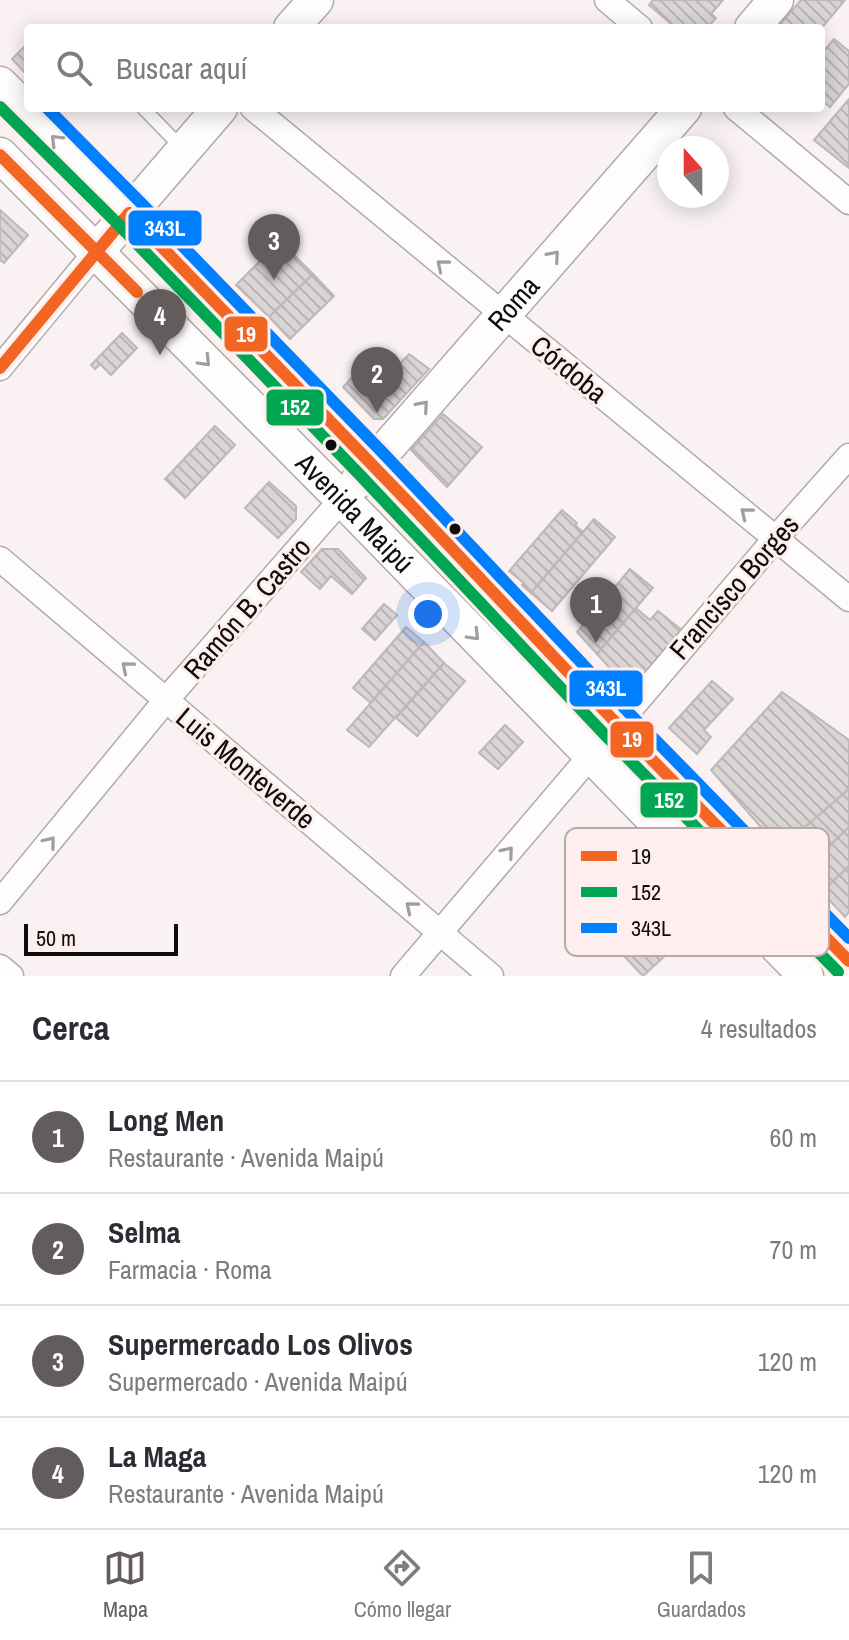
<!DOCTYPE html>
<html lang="es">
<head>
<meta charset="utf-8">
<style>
	:root { --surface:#fff; --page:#f2f2f3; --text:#2b2b33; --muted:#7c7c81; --line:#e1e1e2; --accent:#635c5c }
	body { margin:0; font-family:"Archivo Narrow",sans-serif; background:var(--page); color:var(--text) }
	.compass { position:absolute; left:657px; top:136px; width:72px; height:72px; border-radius:50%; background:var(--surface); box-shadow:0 4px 20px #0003; rotate:339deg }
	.scale { position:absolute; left:24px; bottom:20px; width:154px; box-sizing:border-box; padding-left:8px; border:4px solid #110c0c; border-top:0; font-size:22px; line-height:28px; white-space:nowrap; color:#110c0c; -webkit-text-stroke:6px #feefee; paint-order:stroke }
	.you { position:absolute; left:428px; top:614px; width:28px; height:28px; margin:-20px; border:6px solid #fff; border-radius:50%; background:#1a73e8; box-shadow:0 0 0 12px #1a73e833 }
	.badge { display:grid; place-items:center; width:52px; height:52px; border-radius:50%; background:var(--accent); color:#fff; font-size:26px; font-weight:700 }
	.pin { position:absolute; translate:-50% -66px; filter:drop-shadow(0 2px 4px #0008) }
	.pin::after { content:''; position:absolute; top:42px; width:28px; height:24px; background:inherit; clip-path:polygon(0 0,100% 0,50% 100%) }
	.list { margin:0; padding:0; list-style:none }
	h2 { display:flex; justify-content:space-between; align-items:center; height:104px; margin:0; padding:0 32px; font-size:34px }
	h2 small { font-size:26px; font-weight:400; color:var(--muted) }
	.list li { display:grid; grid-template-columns:52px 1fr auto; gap:24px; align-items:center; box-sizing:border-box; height:112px; padding:0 32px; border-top:2px solid var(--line) }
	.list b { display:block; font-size:30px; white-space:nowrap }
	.list p { margin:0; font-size:26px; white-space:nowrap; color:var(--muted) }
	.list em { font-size:26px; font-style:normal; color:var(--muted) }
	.icon { flex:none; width:44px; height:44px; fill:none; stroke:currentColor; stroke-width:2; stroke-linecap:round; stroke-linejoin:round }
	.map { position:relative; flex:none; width:849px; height:976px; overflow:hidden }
	.search { position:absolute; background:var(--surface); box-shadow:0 4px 20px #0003; left:24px; right:24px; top:24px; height:88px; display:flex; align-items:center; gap:20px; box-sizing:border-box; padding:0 28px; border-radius:8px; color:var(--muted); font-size:30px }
	.sheet { height:552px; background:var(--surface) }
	nav { display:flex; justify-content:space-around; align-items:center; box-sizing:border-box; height:112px; border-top:2px solid var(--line); background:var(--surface); font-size:22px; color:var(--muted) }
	nav a { display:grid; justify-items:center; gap:4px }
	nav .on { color:var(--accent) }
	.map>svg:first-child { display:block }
</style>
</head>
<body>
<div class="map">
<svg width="849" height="976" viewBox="0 0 849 976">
	<defs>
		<pattern id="building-back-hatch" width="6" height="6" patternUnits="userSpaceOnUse" patternTransform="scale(2)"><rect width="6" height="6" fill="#dad4d4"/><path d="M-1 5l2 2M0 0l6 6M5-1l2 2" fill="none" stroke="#bab5b5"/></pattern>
	</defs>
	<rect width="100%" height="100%" fill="#faf2f2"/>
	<g fill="url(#building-back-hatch)" stroke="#bdb7b7" stroke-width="2">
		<polygon points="653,0 695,0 716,18 707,28 676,28 649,5"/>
		<polygon points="695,0 723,0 711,14"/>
		<polygon points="801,0 845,0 821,29 777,28"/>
		<polygon points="834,39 849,51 849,84 830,107 821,100 821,54"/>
		<polygon points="28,43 28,76 12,59"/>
		<polygon points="849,99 849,168 814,140"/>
		<polygon points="0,210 28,235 4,263 0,260"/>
		<polygon points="280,241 313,274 269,317 236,285"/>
		<polygon points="313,274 334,296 290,339 269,317"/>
		<polygon points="122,333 137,348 111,375 100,364 95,369 91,365"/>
		<polygon points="409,354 429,369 383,419 374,419 343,387 367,362 384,380"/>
		<polygon points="443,414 482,447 447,487 411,450"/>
		<polygon points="215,426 235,445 185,498 165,479"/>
		<polygon points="269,482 296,506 296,519 278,538 245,508"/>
		<polygon points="562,510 577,523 575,525 583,532 531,593 522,585 524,583 509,571"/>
		<polygon points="594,519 615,537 552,611 531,593"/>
		<polygon points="322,549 338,549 366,578 352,594 331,576 320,589 301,572"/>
		<polygon points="630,569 653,588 597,654 577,632"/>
		<polygon points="384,604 397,615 375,640 362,629"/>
		<polygon points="636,608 650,620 658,611 684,632 633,694 597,654"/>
		<polygon points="406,627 424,642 371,703 353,688"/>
		<polygon points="424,642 444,663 369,747 347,730"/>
		<polygon points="444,663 465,681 417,736 396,718"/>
		<polygon points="712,681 733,699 704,730 711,737 697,754 669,728"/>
		<polygon points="782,692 849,740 849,789 780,849 711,770"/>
		<polygon points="505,725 523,742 498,769 479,753"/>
		<polygon points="849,789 849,827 803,872 780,849"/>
		<polygon points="849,827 849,866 822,892 803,872"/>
		<polygon points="849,866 849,912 845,917 822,892"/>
		<polygon points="682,901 702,922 643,976 623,955"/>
	</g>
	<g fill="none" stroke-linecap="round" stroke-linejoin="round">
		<g stroke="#b0aaa9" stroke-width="15">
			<polyline id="lane" points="143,108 182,148"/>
		</g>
		<g stroke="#b0aaa9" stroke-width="27">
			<g id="street">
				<polyline points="607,0 640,28"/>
				<polyline points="253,108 849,599"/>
				<polyline points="736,108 849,202"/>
				<polyline points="0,368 96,252"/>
				<polyline points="0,559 491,976"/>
				<polyline points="0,902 166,700 342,499"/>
				<polyline points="0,967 11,976"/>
				<polyline points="403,976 776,538 849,456"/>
			</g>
		</g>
		<g stroke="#b0aaa9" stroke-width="37">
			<g id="secondary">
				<polyline points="291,28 316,0"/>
				<polyline points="752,28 776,0"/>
				<polyline points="0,84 129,213 372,464 617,724 849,961"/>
				<path id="s1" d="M0 155 342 499 806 976"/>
				<polyline points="96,252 220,108"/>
				<path id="s2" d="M358 481 684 108"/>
			</g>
		</g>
		<use href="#lane" stroke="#fefdfd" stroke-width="12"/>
		<use href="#street" stroke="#fefdfd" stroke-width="24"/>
		<use href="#secondary" stroke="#fefdfd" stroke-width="34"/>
		<g stroke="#feefee" stroke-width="18">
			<g id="bus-1">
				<polyline points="0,155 137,292"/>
				<polyline points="0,368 129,213 409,503 617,724 849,961"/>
			</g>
		</g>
		<g stroke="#feefee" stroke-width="18">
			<polyline id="bus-2" points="0,107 118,224 360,475 605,735 838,972"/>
		</g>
		<g stroke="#feefee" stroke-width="18">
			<polyline id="bus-3" points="47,108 140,202 383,453 629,713 849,938"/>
		</g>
		<use href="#bus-1" stroke="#f26522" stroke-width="12"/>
		<use href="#bus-2" stroke="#00a651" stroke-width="12"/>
		<use href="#bus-3" stroke="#007fff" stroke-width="12"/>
	</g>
	<defs><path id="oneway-chevron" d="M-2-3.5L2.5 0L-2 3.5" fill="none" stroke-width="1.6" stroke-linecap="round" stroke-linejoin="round" transform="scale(2)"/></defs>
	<g stroke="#9f9d9d">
		<use href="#oneway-chevron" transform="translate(56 140) rotate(-135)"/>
		<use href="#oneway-chevron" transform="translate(554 256) rotate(-49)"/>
		<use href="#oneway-chevron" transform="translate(442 265) rotate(-140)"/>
		<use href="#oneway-chevron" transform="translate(205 361) rotate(46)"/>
		<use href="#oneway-chevron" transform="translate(423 406) rotate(-49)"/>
		<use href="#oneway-chevron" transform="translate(746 513) rotate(-141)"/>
		<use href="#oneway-chevron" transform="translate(474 635) rotate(46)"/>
		<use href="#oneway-chevron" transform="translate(127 667) rotate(-140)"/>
		<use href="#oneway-chevron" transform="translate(50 842) rotate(-51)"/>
		<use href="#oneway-chevron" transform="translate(508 852) rotate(-50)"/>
		<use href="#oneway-chevron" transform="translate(411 907) rotate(-140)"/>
	</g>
	<g fill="#110c0c" stroke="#feefee" stroke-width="3">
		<circle cx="331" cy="445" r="7"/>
		<circle cx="455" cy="529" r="7"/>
	</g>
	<g text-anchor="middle" stroke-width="6" stroke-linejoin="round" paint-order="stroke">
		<g font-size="28" fill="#110c0c" stroke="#feefee">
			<text dy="10" stroke="none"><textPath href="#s2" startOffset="236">Roma</textPath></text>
			<text transform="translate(569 369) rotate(39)" y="10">Córdoba</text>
			<text dy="10" stroke="none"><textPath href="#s1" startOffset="504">Avenida Maipú</textPath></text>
			<text transform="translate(734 587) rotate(-49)" y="10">Francisco Borges</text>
			<text transform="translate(247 608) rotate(-49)" y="10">Ramón B. Castro</text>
			<text transform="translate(246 768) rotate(40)" y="10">Luis Monteverde</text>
		</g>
	</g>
	<rect x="565" y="828" width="264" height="128" rx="12" fill="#feefee" stroke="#b7abaa" stroke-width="2"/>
	<rect x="581" y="851" width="36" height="10" fill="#f26522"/>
	<rect x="581" y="887" width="36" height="10" fill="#00a651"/>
	<rect x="581" y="923" width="36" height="10" fill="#007fff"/>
	<g font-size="22" fill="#110c0c">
		<text x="631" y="864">19</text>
		<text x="631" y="900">152</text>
		<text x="631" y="936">343L</text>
	</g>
	<g stroke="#feefee" stroke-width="3">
		<rect x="127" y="209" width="76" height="38" rx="8" fill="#007fff"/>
		<rect x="223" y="315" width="46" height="38" rx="8" fill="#f26522"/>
		<rect x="265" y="388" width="60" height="39" rx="8" fill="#00a651"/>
		<rect x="568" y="669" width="76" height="39" rx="8" fill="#007fff"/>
		<rect x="609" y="720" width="46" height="39" rx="8" fill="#f26522"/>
		<rect x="639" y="781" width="60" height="38" rx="8" fill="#00a651"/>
	</g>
	<g font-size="22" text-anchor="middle" font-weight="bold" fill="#fff">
		<text x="165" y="236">343L</text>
		<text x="246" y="342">19</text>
		<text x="295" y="415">152</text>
		<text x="606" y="696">343L</text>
		<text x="632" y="747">19</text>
		<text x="669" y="808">152</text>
	</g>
</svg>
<svg class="compass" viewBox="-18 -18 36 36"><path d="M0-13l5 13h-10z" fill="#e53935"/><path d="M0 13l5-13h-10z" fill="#7c7c81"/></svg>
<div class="scale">50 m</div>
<div class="you"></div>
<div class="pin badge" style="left:596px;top:643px">1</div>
<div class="pin badge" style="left:377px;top:413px">2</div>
<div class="pin badge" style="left:274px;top:280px">3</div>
<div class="pin badge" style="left:160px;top:355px">4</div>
<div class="search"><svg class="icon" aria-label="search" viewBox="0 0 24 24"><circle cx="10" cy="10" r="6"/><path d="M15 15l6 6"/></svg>Buscar aquí</div>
</div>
<section class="sheet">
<h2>Cerca<small>4 resultados</small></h2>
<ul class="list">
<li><span class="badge">1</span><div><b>Long Men</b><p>Restaurante · Avenida Maipú</p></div><em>60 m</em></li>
<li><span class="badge">2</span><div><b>Selma</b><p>Farmacia · Roma</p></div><em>70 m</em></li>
<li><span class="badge">3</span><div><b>Supermercado Los Olivos</b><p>Supermercado · Avenida Maipú</p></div><em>120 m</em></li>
<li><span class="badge">4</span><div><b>La Maga</b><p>Restaurante · Avenida Maipú</p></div><em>120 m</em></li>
</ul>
</section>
<nav>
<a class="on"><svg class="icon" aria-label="map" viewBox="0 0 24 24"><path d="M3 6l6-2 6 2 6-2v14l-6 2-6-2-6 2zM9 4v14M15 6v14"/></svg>Mapa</a>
<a><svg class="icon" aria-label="directions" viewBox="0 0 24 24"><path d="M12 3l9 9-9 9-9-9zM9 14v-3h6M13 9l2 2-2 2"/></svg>Cómo llegar</a>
<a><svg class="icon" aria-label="saved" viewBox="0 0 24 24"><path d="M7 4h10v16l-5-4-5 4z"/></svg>Guardados</a>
</nav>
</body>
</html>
